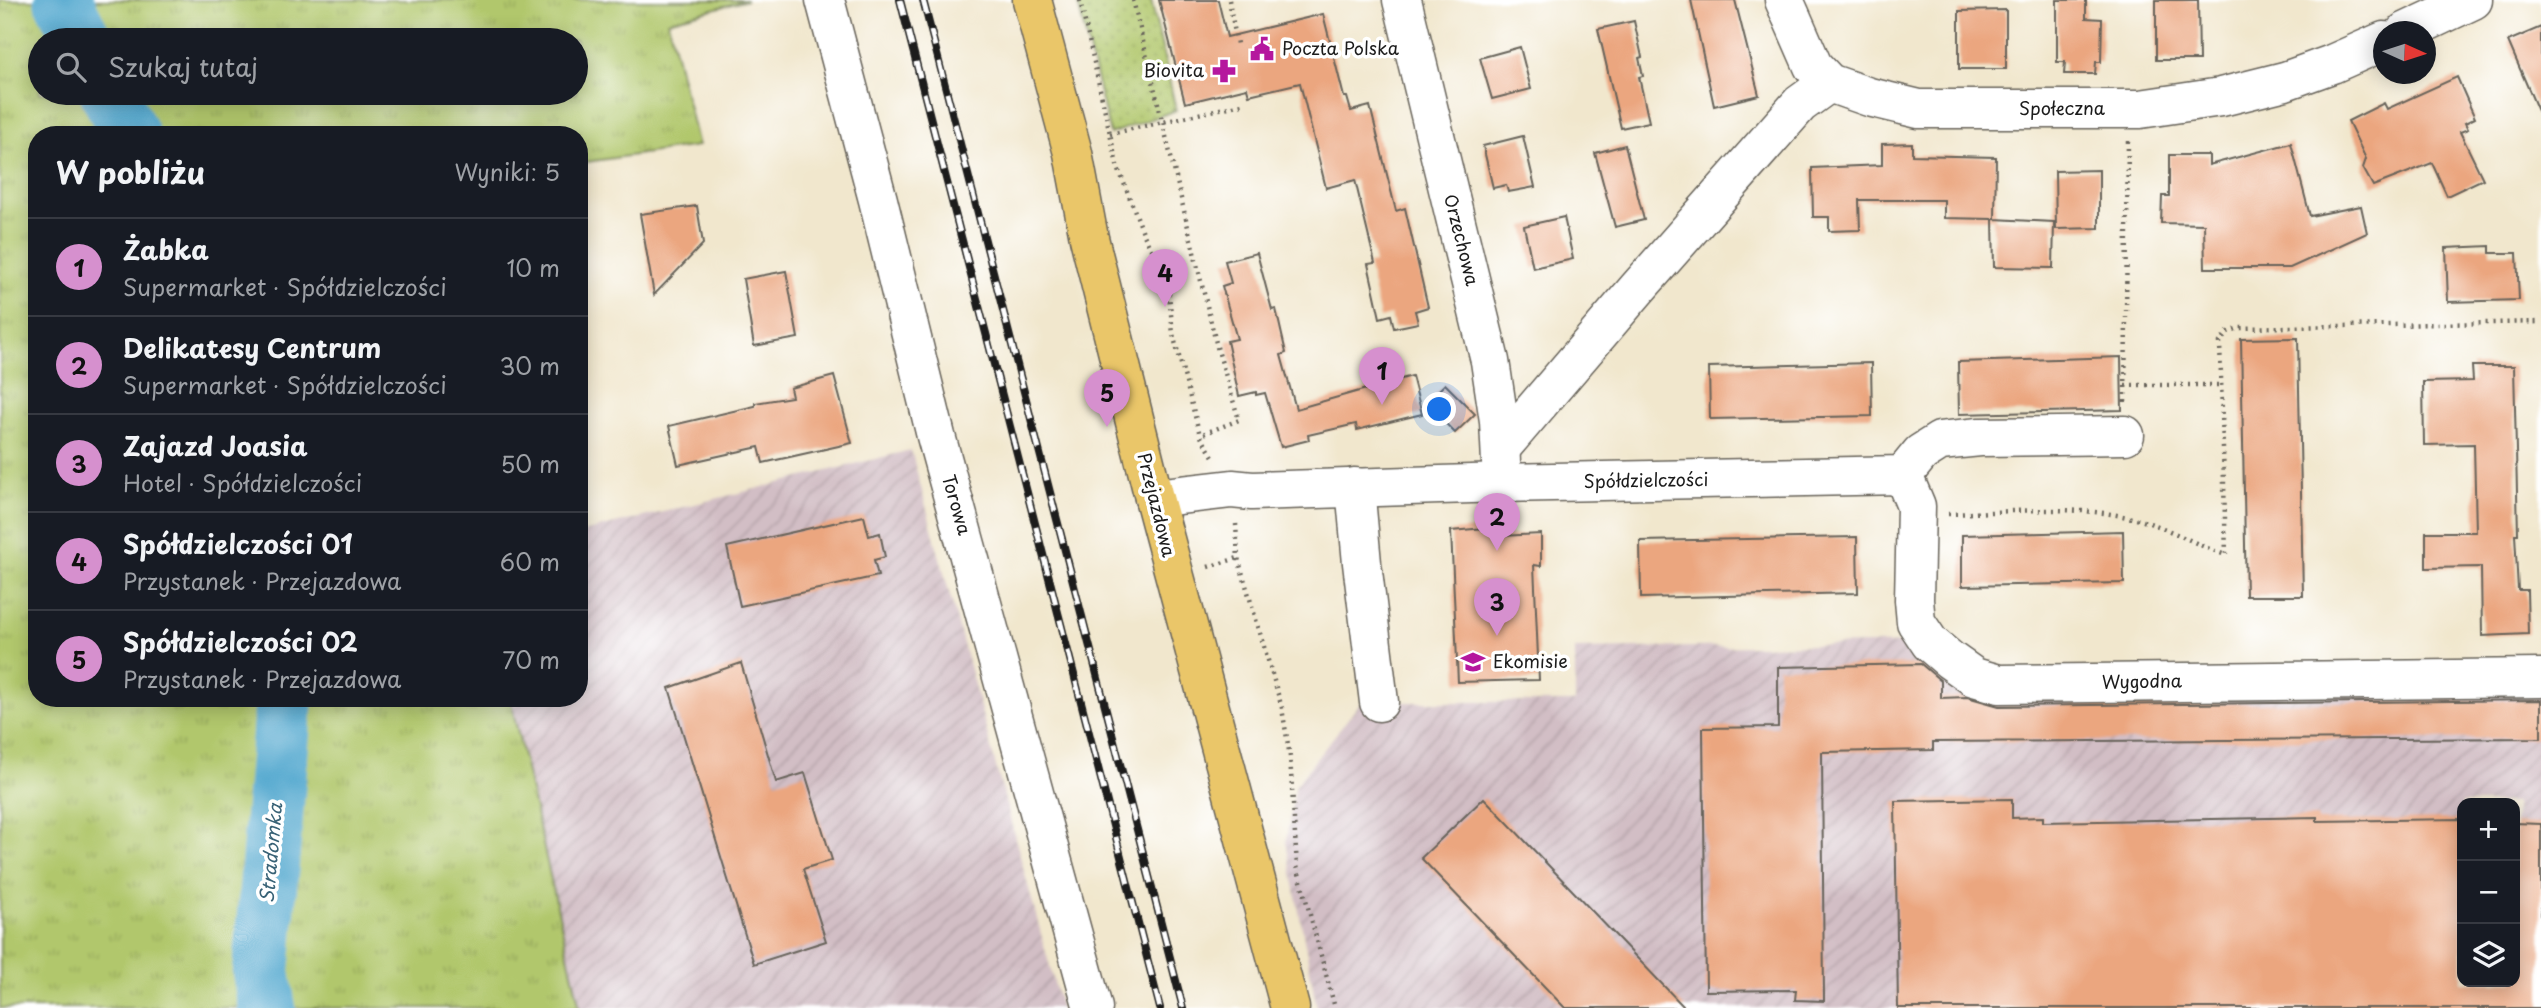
<!DOCTYPE html>
<html lang="pl">
<head>
<meta charset="utf-8">
<style>
	:root { --surface:#171b24; --page:#20242c; --text:#f1f3f6; --muted:#9ea1a6; --line:#363941; --accent:#d690ce }
	body { margin:0; font-family:"Playpen Sans",sans-serif; background:var(--page); color:var(--text) }
	.controls { position:absolute; right:21px; bottom:21px; display:grid; overflow:hidden; border-radius:14px; box-shadow:0 4px 18px #0003 }
	.controls button { width:63px; height:63px; display:grid; place-items:center; padding:0; border:0; border-bottom:2px solid var(--line); background:var(--surface); color:var(--text); font:35px sans-serif }
	.compass { position:absolute; left:2373px; top:21px; width:63px; height:63px; border-radius:50%; background:var(--surface); box-shadow:0 4px 18px #0003; rotate:93deg }
	.you { position:absolute; left:1440px; top:410px; width:24px; height:24px; margin:-18px; border:5px solid #fff; border-radius:50%; background:#1a73e8; box-shadow:0 0 0 10px #1a73e833 }
	.badge { display:grid; place-items:center; width:46px; height:46px; border-radius:50%; background:var(--accent); color:#111; font-size:23px; font-weight:700 }
	.pin { position:absolute; translate:-50% -58px; filter:drop-shadow(0 2px 4px #0008) }
	.pin::after { content:''; position:absolute; top:37px; width:24px; height:21px; background:inherit; clip-path:polygon(0 0,100% 0,50% 100%) }
	.list { margin:0; padding:0; list-style:none }
	h2 { display:flex; justify-content:space-between; align-items:center; height:91px; margin:0; padding:0 28px; font-size:30px }
	h2 small { font-size:23px; font-weight:400; color:var(--muted) }
	.list li { display:grid; grid-template-columns:46px 1fr auto; gap:21px; align-items:center; box-sizing:border-box; height:98px; padding:0 28px; border-top:2px solid var(--line) }
	.list b { display:block; font-size:26px; white-space:nowrap }
	.list p { margin:0; font-size:23px; white-space:nowrap; color:var(--muted) }
	.list em { font-size:23px; font-style:normal; color:var(--muted) }
	.icon { flex:none; width:38px; height:38px; fill:none; stroke:currentColor; stroke-width:2; stroke-linecap:round; stroke-linejoin:round }
	.map { position:relative; flex:none; width:2541px; height:1008px; overflow:hidden }
	.search { position:absolute; background:var(--surface); box-shadow:0 4px 18px #0003; left:28px; top:28px; width:560px; height:77px; display:flex; align-items:center; gap:18px; box-sizing:border-box; padding:0 24px; border-radius:38px; color:var(--muted); font-size:26px }
	.panel { position:absolute; background:var(--surface); box-shadow:0 4px 18px #0003; left:28px; top:126px; width:560px; height:581px; border-radius:28px }
	.map>svg:first-child { display:block }
</style>
</head>
<body>
<div class="map">
<svg width="2541" height="1008" viewBox="0 0 2541 1008">
	<defs>
		<pattern id="industrial-furrows" width="10" height="10" patternUnits="userSpaceOnUse" patternTransform="scale(1.75)"><rect width="10" height="10" fill="#d2bec5"/><path d="M-1 1l2-2M0 10L10 0M9 11l2-2" fill="none" stroke="#b4a3a9"/></pattern>
		<pattern id="grass-tufts" width="24" height="20" patternUnits="userSpaceOnUse" patternTransform="scale(1.75)"><rect width="24" height="20" fill="#b1c76c"/><path d="M3 7l-1-3M5 7V3M7 7l1-3M15 17l-1-3M17 17v-4M19 17l1-3" fill="none" stroke="#98aa5d"/></pattern>
		<pattern id="park-dots" width="8" height="8" patternUnits="userSpaceOnUse" patternTransform="scale(1.75)"><rect width="8" height="8" fill="#b1c76c"/><path d="M2 2h.1M6 6h.1" fill="none" stroke="#98aa5d" stroke-width="1.8" stroke-linecap="round"/></pattern>
	</defs>
	<rect width="100%" height="100%" fill="#fff"/>
	<filter id="ink" filterUnits="userSpaceOnUse"><feTurbulence type="fractalNoise" baseFrequency=".0143" numOctaves="2"/><feDisplacementMap in="SourceGraphic" scale="14" xChannelSelector="R" yChannelSelector="G"/><feConvolveMatrix kernelMatrix="1 2 1 2 8 2 1 2 1" color-interpolation-filters="sRGB"/></filter>
	<filter id="wash" filterUnits="userSpaceOnUse"><feTurbulence type="fractalNoise" baseFrequency=".00686" numOctaves="4" result="noise"/><feDisplacementMap in="SourceGraphic" scale="28" xChannelSelector="R" yChannelSelector="G"/><feGaussianBlur stdDeviation="1.57" result="paint"/><feColorMatrix in="noise" values="0 0 0 0 0 0 0 0 0 0 0 0 0 0 0 0 0 1.4 0 .05"/><feComposite in="paint" operator="in"/></filter>
	<g filter="url(#wash)">
		<rect width="100%" height="100%" fill="#f1e7cd"/>
		<g fill="url(#industrial-furrows)" fill-rule="evenodd">
			<polygon points="911,450 1061,1008 580,1008 510,698 579,698 579,533"/>
			<path d="M1930 643 1974 677 2541 678V1008H1317L1286 842 1295 786 1361 702H1575V649ZM2462 803H2515V982H2462Z"/>
		</g>
		<path fill="url(#grass-tufts)" stroke="#667244" stroke-width="2" fill-rule="evenodd" d="M0 0H747L668 21 698 146 579 163V135H37V698H510L580 1008H0ZM40 40H576V93H40Z"/>
		<polygon fill="url(#park-dots)" stroke="#667244" stroke-width="2" points="1077,0 1151,0 1176,110 1110,134"/>
		<g fill="none" stroke-linecap="round" stroke-linejoin="round">
			<g stroke="#53a8cf" stroke-width="58">
				<polyline points="63,0 83,40"/>
				<polyline points="109,93 130,135"/>
				<polyline points="267,1008 261,972 284,698"/>
			</g>
		</g>
		<g id="blocks">
			<g fill="#eba67f">
				<polygon points="1159,0 1218,0 1227,37 1323,14 1344,97 1347,97 1351,111 1370,106 1396,211 1405,208 1428,307 1415,311 1418,323 1394,328 1391,315 1380,318 1368,264 1375,263 1355,180 1326,188 1300,83 1249,95 1247,88 1185,103"/>
				<polygon points="1691,0 1735,0 1759,95 1714,106"/>
				<polygon points="2057,0 2086,0 2086,18 2102,19 2101,62 2096,62 2095,74 2064,74 2065,62 2057,62"/>
				<polygon points="2156,0 2198,0 2199,60 2156,60"/>
				<polygon points="2006,10 2006,69 1959,69 1959,11"/>
				<polygon points="1634,21 1642,57 1639,58 1643,76 1639,77 1649,122 1621,128 1598,29"/>
				<polygon points="2541,27 2541,118 2508,41"/>
				<polygon points="1520,47 1531,89 1492,99 1480,58"/>
				<polygon points="2457,77 2475,118 2465,123 2468,129 2460,132 2483,179 2447,196 2432,163 2373,186 2363,168 2366,159 2348,121 2384,103 2387,109"/>
				<polygon points="1523,136 1535,187 1508,192 1506,185 1493,188 1483,146"/>
				<polygon points="1912,143 1912,155 1996,157 1995,219 2054,222 2053,268 1994,267 1993,219 1944,218 1944,200 1859,200 1860,230 1829,231 1829,217 1813,217 1812,168 1882,165 1882,144"/>
				<polygon points="2291,143 2310,216 2361,206 2367,233 2290,268 2205,268 2204,224 2161,223 2162,196 2169,196 2169,155 2209,155 2209,165"/>
				<polygon points="1625,145 1644,220 1615,227 1595,153"/>
				<polygon points="2099,170 2099,228 2056,229 2055,171"/>
				<polygon points="697,206 703,244 654,295 640,214"/>
				<polygon points="1564,217 1573,259 1533,268 1524,226"/>
				<polygon points="2490,246 2490,253 2517,253 2519,300 2448,302 2446,248"/>
				<polygon points="1257,253 1272,310 1276,309 1286,353 1281,355 1296,409 1412,376 1422,414 1357,430 1356,424 1308,435 1309,440 1281,447 1265,393 1256,395 1256,392 1239,396 1227,341 1237,339 1222,286 1231,283 1225,261"/>
				<polygon points="786,271 798,338 754,346 743,279"/>
				<polygon points="2298,338 2303,596 2246,596 2241,339"/>
				<polygon points="2121,357 2122,410 1959,414 1958,362"/>
				<polygon points="1871,363 1872,416 1710,419 1709,367"/>
				<polygon points="2472,366 2514,366 2518,534 2515,534 2518,590 2527,590 2528,634 2482,636 2481,567 2426,568 2426,532 2476,532 2474,444 2424,445 2423,382 2473,381"/>
				<polygon points="834,376 852,443 763,463 759,447 678,465 669,426 755,406 755,403 792,397 790,388"/>
				<polygon points="1445,384 1475,414 1455,433 1426,403"/>
				<polygon points="864,516 869,536 880,533 885,557 874,560 878,576 740,606 727,547"/>
				<polygon points="1497,527 1502,536 1541,534 1541,566 1534,565 1539,680 1458,682 1451,531"/>
				<polygon points="2123,531 2124,583 1962,586 1962,535"/>
				<polygon points="1857,537 1858,593 1641,598 1640,541"/>
				<polygon points="741,663 776,782 805,773 832,860 803,869 826,941 754,964 669,688"/>
				<polygon points="1921,664 1941,681 1941,698 1967,697 1999,706 2541,700 2541,738 1933,742 1933,750 1822,752 1824,1001 1795,1000 1796,990 1706,991 1703,728 1778,727 1778,667"/>
				<polygon points="1484,798 1685,1008 1565,1008 1421,858"/>
				<polygon points="2012,799 2012,818 2043,817 2043,822 2317,817 2317,821 2462,819 2462,982 2515,982 2515,823 2541,824 2541,1008 1898,1008 1895,801"/>
			</g>
		</g>
	</g>
	<g filter="url(#ink)">
		<use href="#blocks" fill-opacity="0" stroke="#67635a" stroke-width="2"/>
		<g fill="none" stroke-linecap="round" stroke-linejoin="round">
			<g stroke="#67635a" stroke-width="41">
				<g id="minor">
					<polyline points="825,0 878,200 936,436 1093,1008"/>
					<polyline points="1402,0 1490,361 1499,421 1502,483"/>
					<polyline points="1784,0 1813,66 1829,83 1869,97 1919,109 2140,109 2221,97 2285,81 2332,64 2384,41"/>
					<polyline points="2405,32 2473,0"/>
					<polyline points="1501,448 1637,289 1800,104 1829,83"/>
					<polyline points="1903,475 1916,506 1914,600 1916,622 1930,643 1950,660 1974,677 1999,684 2541,678"/>
					<polyline points="1355,487 1362,563 1379,702"/>
					<polyline points="1154,498 1232,489 1252,491 1502,483 1903,475 1921,453 1940,441 1980,437 2125,435"/>
				</g>
			</g>
			<g stroke="#67635a" stroke-width="41">
				<polyline id="major" points="1032,0 1073,153 1089,238 1154,498 1290,1008"/>
			</g>
			<g stroke="#67635a" stroke-width="4.5" stroke-dasharray="2 5" stroke-linecap="butt">
				<polyline points="1080,0 1117,165 1144,235 1168,285 1173,334 1200,435 1214,458"/>
				<polyline points="1133,0 1217,347 1239,420 1200,435"/>
				<polyline points="1229,0 1237,44"/>
				<polyline points="1110,134 1242,104"/>
				<polyline points="2125,385 2221,385"/>
				<polyline points="2125,402 2128,141"/>
				<path d="M1948 514C2011 512 2075 504 2136 519 2168 527 2195 545 2226 555L2220 342 2228 332 2239 328 2541 322"/>
				<polyline points="1236,524 1238,558 1282,708 1290,757 1297,866 1335,1008"/>
				<polyline points="1208,567 1238,558"/>
			</g>
			<use href="#minor" stroke="#fff" stroke-width="38"/>
			<use href="#major" stroke="#eac669" stroke-width="38"/>
			<g stroke="#1c1c1c" stroke-width="8">
				<g id="rail">
					<polyline points="900,0 1160,1008"/>
					<polyline points="923,0 1183,1008"/>
				</g>
			</g>
			<use href="#rail" stroke="#fff" stroke-width="5" stroke-dasharray="16" stroke-linecap="butt"/>
		</g>
	</g>
	<defs>
		<g id="civic-bare" transform="scale(1.89)"><path d="M-.6-6.5H3V-4.5H.6V-3L4-1V1h2V6H-6V1h2V-1L-.6-3ZM-1.2 2.5V6h2.4V2.5Z" fill="#b5179e" stroke="#fff" stroke-width="2.5" paint-order="stroke"/></g>
		<g id="pharmacy-bare" transform="scale(1.89)"><path d="M-2-6h4v4h4v4h-4v4h-4v-4h-4v-4h4Z" fill="#b5179e" stroke="#fff" stroke-width="2.5" paint-order="stroke"/></g>
		<g id="school-bare" transform="scale(1.89)"><path d="M0-5L7-2L0 1L-7-2ZM-4 1L0 2.5L4 1V4Q0 6-4 4Z" fill="#b5179e" stroke="#fff" stroke-width="2.5" paint-order="stroke"/></g>
	</defs>
	<g fill-rule="evenodd">
		<use href="#civic-bare" x="1262" y="49"/>
		<use href="#pharmacy-bare" x="1224" y="71"/>
		<use href="#school-bare" x="1473" y="662"/>
	</g>
	<g text-anchor="middle" stroke-width="7" stroke-linejoin="round" paint-order="stroke">
		<g font-size="18" fill="#1c1c1c" stroke="#fff" text-anchor="start">
			<text x="1282" y="55">Poczta Polska</text>
			<text x="1204" y="77" text-anchor="end">Biovita</text>
			<text x="1493" y="668">Ekomisie</text>
		</g>
		<g font-size="18" fill="#1c1c1c" stroke="#fff">
			<text x="2062" y="115">Społeczna</text>
			<text transform="translate(1461 240) rotate(76)" y="6">Orzechowa</text>
			<text transform="translate(1646 481) rotate(-1)" y="6">Spółdzielczości</text>
			<text transform="translate(956 505) rotate(74)" y="6">Torowa</text>
			<text transform="translate(1156 505) rotate(76)" y="6">Przejazdowa</text>
			<text transform="translate(2142 682) rotate(-1)" y="6">Wygodna</text>
		</g>
		<g font-size="19" font-style="italic" fill="#386276" stroke="#fff">
			<text transform="translate(271 853) rotate(-85)" y="7">Stradomka</text>
		</g>
	</g>
</svg>
<div class="controls">
<button>+</button>
<button>−</button>
<button><svg class="icon" aria-label="layers" viewBox="0 0 24 24"><path d="M12 4l9 5-9 5-9-5zM3 14l9 5 9-5"/></svg></button>
</div>
<svg class="compass" viewBox="-18 -18 36 36"><path d="M0-13l5 13h-10z" fill="#e53935"/><path d="M0 13l5-13h-10z" fill="#9ea1a6"/></svg>
<div class="you"></div>
<div class="pin badge" style="left:1382px;top:405px">1</div>
<div class="pin badge" style="left:1497px;top:551px">2</div>
<div class="pin badge" style="left:1497px;top:636px">3</div>
<div class="pin badge" style="left:1165px;top:307px">4</div>
<div class="pin badge" style="left:1107px;top:427px">5</div>
<div class="search"><svg class="icon" aria-label="search" viewBox="0 0 24 24"><circle cx="10" cy="10" r="6"/><path d="M15 15l6 6"/></svg>Szukaj tutaj</div>
<section class="panel">
<h2>W pobliżu<small>Wyniki: 5</small></h2>
<ul class="list">
<li><span class="badge">1</span><div><b>Żabka</b><p>Supermarket · Spółdzielczości</p></div><em>10 m</em></li>
<li><span class="badge">2</span><div><b>Delikatesy Centrum</b><p>Supermarket · Spółdzielczości</p></div><em>30 m</em></li>
<li><span class="badge">3</span><div><b>Zajazd Joasia</b><p>Hotel · Spółdzielczości</p></div><em>50 m</em></li>
<li><span class="badge">4</span><div><b>Spółdzielczości 01</b><p>Przystanek · Przejazdowa</p></div><em>60 m</em></li>
<li><span class="badge">5</span><div><b>Spółdzielczości 02</b><p>Przystanek · Przejazdowa</p></div><em>70 m</em></li>
</ul>
</section>
</div>
</body>
</html>
